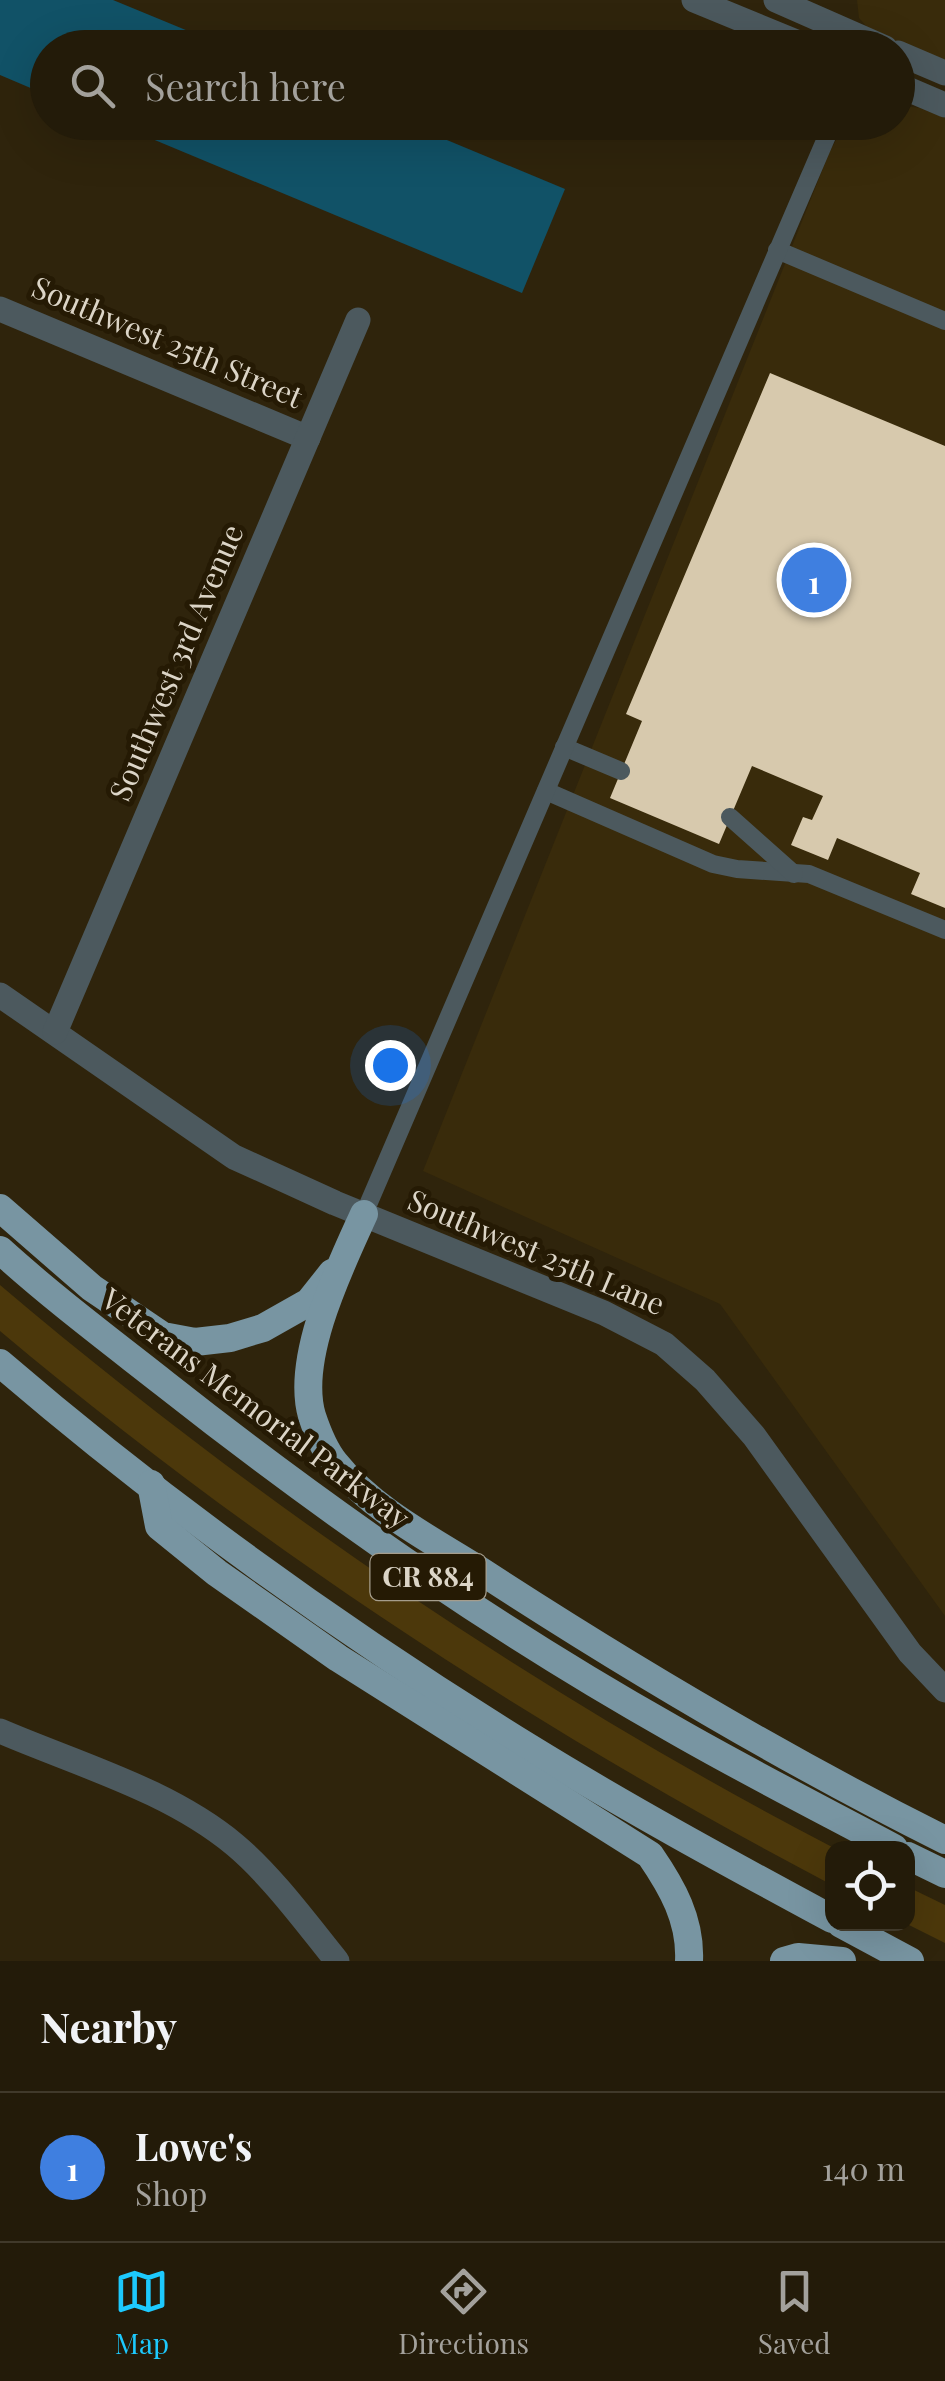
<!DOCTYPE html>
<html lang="en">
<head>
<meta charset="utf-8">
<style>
	:root { --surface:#231b09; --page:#2b2412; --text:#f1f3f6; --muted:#a3a19c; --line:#40392a; --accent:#1dc9fd }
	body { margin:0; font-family:"Playfair Display",serif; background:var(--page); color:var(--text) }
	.controls { position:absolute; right:30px; bottom:30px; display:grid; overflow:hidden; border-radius:20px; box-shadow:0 10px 40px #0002 }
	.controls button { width:90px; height:90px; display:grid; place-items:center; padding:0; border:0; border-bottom:2px solid var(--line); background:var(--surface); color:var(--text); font:50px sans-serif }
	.you { position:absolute; left:390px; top:1065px; width:35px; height:35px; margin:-25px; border:8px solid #fff; border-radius:50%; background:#1a73e8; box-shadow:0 0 0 15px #1a73e833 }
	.badge { display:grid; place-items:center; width:65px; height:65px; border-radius:50%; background:var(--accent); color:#fff; font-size:32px; font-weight:700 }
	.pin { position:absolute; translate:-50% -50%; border:5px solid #fff; box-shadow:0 2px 10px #0006 }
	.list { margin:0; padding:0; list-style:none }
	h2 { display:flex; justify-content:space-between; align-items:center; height:130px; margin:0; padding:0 40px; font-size:42px }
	h2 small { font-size:32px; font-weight:400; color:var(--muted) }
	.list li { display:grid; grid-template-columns:65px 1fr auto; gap:30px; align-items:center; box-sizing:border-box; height:150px; padding:0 40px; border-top:2px solid var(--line) }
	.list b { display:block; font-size:38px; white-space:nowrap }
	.list p { margin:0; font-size:32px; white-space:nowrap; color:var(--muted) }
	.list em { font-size:32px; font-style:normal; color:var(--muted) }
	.icon { flex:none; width:55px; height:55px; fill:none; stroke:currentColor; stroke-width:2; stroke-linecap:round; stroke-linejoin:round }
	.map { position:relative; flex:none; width:945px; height:1961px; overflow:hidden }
	.search { position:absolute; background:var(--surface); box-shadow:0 10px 40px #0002; left:30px; right:30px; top:30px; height:110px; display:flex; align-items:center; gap:25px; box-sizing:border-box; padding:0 35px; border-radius:55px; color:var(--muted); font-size:38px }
	.sheet { height:280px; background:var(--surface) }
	nav { display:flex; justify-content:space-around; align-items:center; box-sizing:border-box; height:140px; border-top:2px solid var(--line); background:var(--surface); font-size:28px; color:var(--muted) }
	nav a { display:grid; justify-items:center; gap:5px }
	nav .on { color:var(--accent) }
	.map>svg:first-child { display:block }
</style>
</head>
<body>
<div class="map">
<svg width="945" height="1961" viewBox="0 0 945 1961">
	<rect width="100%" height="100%" fill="#2f240c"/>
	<g fill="#392b0b">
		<polygon points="857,0 945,0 945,65 869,29 859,18"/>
		<polygon points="898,105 920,108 945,118 945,1616 720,1304 423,1171 830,151 841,131 851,123 898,122"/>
	</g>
	<g fill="#4c380b">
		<path d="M0 1285C256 1502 536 1693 834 1848L832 1885C537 1730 256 1546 0 1331Z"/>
		<polygon points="908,1887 945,1905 945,1943 907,1924"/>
	</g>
	<g fill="#115267">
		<polygon points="0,0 113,0 227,47 48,48 47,95 0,75"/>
		<polygon points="114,123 406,123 565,189 522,293"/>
	</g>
	<polygon fill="#d7c9ad" points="770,373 945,446 945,908 911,894 920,873 837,838 828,860 791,845 803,817 812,820 823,796 752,766 719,844 610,798 642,721 626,714"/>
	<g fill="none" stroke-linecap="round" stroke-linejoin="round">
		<g stroke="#4c595e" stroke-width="18">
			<polyline points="777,250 945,321"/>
			<polyline points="564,747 621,771"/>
			<polyline points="546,791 713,864 737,869 809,874 945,930"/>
			<polyline points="730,817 794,874"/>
			<polyline points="364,1214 833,122"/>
		</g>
		<g stroke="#4c595e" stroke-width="25">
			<polyline points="694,0 811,48"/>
			<polyline points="776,0 885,48"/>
			<polyline points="898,53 945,73"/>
			<polyline points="898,85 945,105"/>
			<polyline points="0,309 308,438"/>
			<polyline points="0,995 234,1157 335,1203 604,1313 664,1344 705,1380 754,1436 910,1653 945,1690"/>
			<polyline points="55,1032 358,320"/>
			<path d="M0 1731C79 1765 169 1790 235 1845 272 1876 307 1924 337 1961"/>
		</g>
		<g stroke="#7895a2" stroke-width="28">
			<polyline points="0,1208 92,1288 163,1336 195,1342 230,1338 263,1328 309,1302 332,1273"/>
			<path d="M364 1214C340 1267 295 1358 312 1416 317 1431 325 1451 335 1463 374 1512 436 1542 487 1575 635 1671 787 1761 945 1840"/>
			<path d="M0 1250C53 1298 109 1340 165 1384 326 1511 495 1629 673 1729 746 1771 821 1809 894 1848"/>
			<path d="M0 1363C165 1505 344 1633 528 1747 627 1808 730 1864 832 1919"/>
			<path d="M151 1484 159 1526 217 1573 338 1658 650 1855C672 1887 691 1920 689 1961"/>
			<polyline points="908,1856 945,1874"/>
			<polyline points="841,1924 910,1961"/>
			<polyline points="784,1961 798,1957 842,1961"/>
		</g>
	</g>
	<g text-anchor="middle" stroke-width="10" stroke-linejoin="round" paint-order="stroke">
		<rect fill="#251a04" stroke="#a59d8c" stroke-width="2.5" x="370.5" y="1554" width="115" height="46" rx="8"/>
		<g font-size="28" font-weight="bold" fill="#dcd5c7">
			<text x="428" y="1587">CR 884</text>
		</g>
		<g font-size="30" fill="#dcd5c7" stroke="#251a04">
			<text transform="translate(167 343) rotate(23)" y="10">Southwest 25th Street</text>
			<text transform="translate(177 663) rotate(-67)" y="10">Southwest 3rd Avenue</text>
			<text transform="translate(536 1253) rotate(23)" y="10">Southwest 25th Lane</text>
			<text transform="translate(255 1409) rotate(37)" y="10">Veterans Memorial Parkway</text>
		</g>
	</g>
</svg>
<div class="controls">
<button><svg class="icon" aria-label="locate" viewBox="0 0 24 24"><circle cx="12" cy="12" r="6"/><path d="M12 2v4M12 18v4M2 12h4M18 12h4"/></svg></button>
</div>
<div class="you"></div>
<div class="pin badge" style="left:814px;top:580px;background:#3f7fe0">1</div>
<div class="search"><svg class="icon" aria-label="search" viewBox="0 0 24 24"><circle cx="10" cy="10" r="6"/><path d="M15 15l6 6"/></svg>Search here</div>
</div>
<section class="sheet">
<h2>Nearby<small></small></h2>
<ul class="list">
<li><span class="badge" style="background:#3f7fe0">1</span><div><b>Lowe's</b><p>Shop</p></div><em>140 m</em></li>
</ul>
</section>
<nav>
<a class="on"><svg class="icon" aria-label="map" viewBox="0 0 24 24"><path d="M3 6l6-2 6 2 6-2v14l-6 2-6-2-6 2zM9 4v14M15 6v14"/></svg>Map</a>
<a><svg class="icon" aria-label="directions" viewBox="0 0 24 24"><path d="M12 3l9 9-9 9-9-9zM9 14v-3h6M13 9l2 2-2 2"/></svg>Directions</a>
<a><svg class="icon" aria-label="saved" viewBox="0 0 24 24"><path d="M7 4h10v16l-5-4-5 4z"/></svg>Saved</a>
</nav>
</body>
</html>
